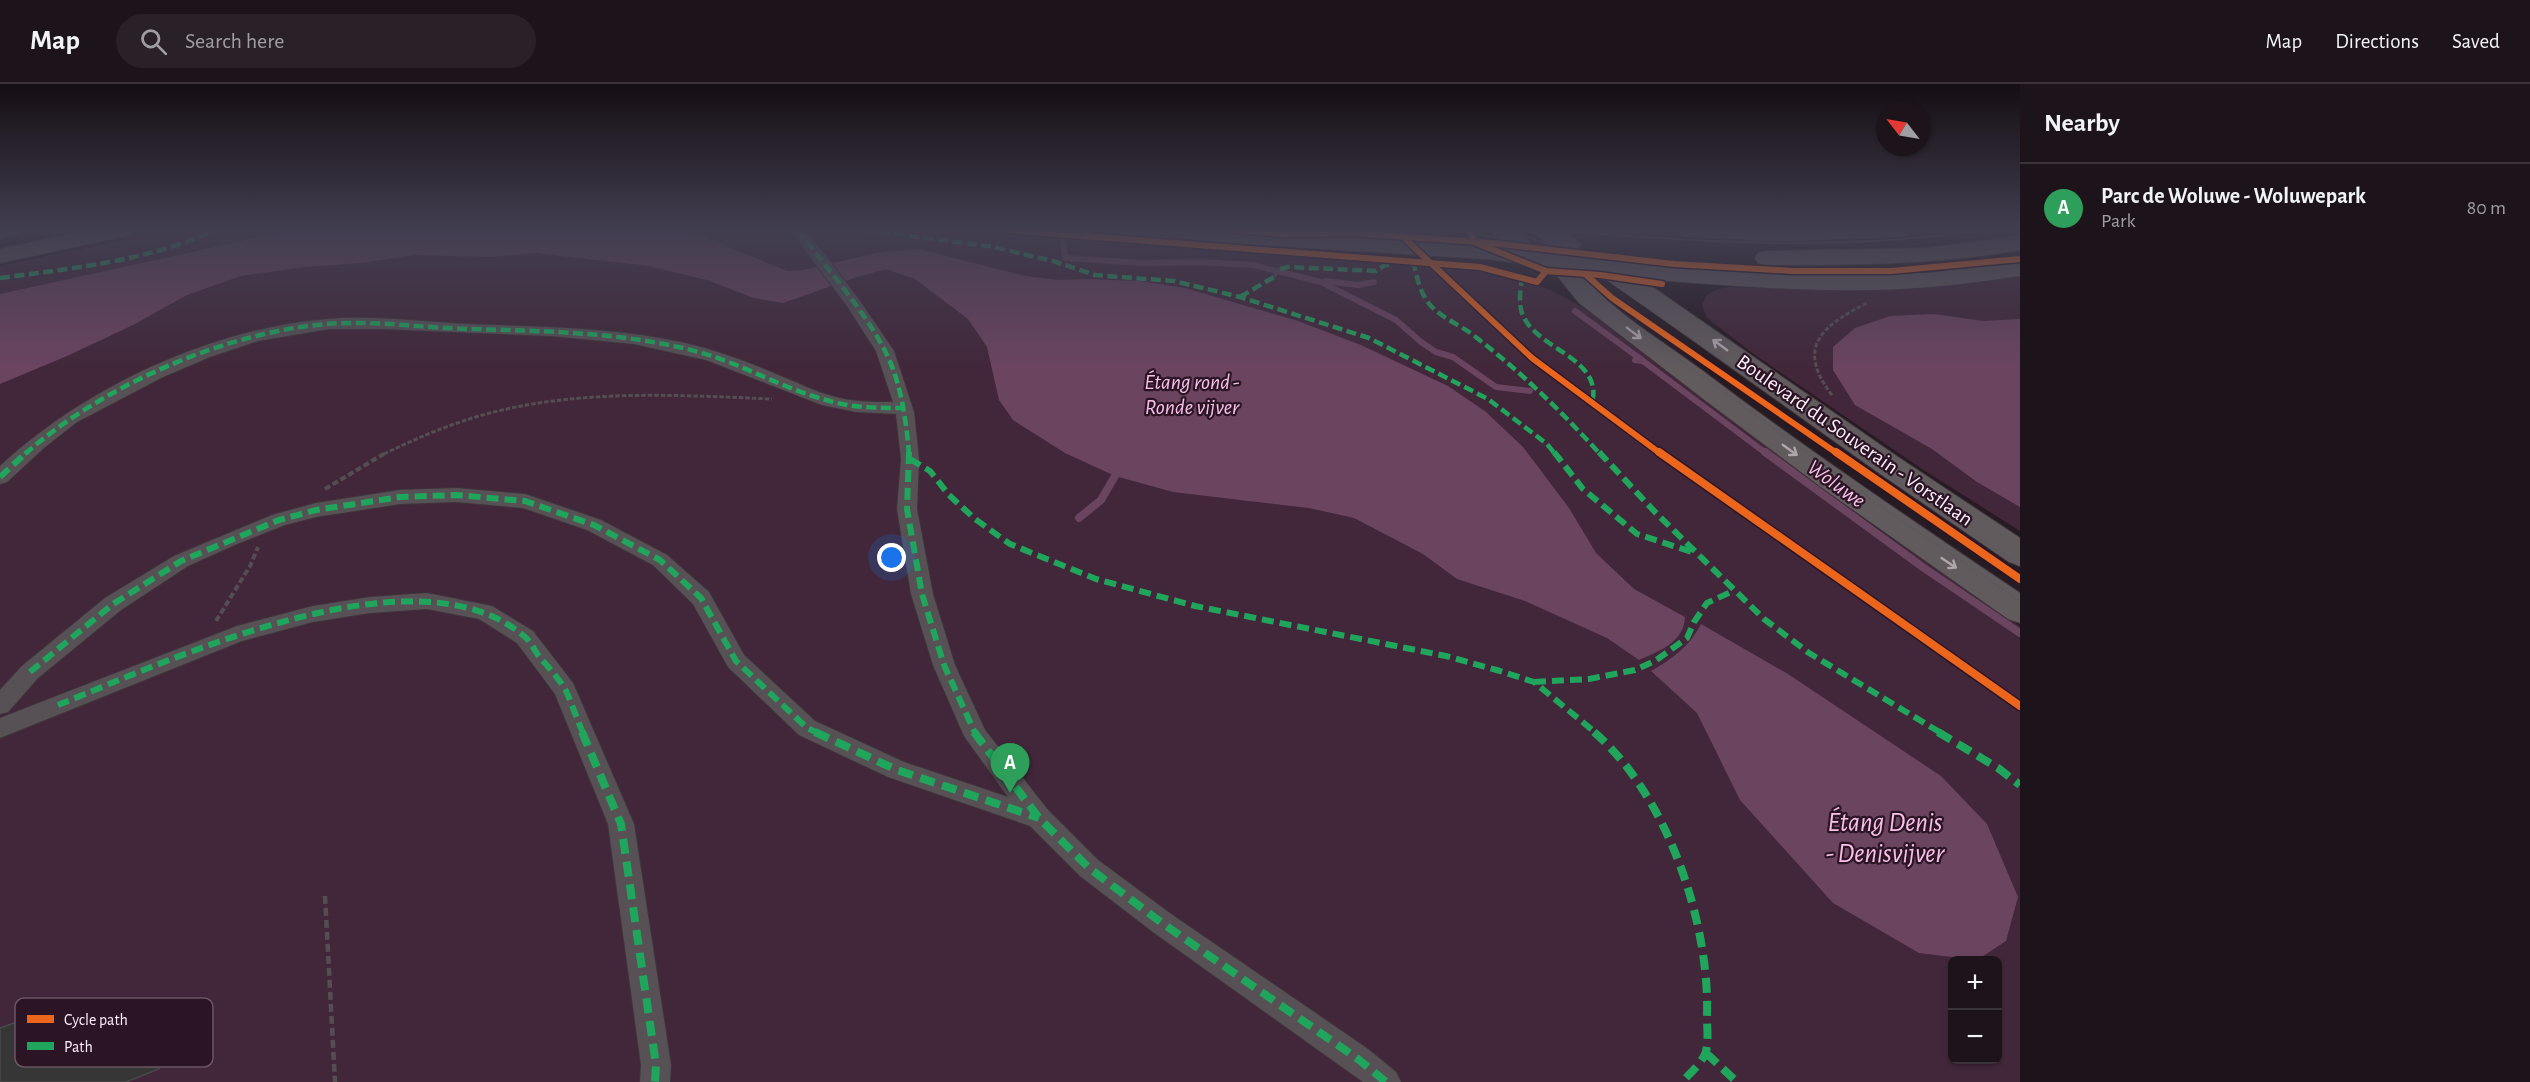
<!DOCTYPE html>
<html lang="en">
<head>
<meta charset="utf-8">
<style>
	:root { --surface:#1c141a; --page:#292127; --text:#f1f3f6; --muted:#a09ea2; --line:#3a3339; --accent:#db2777 }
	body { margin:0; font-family:"Alegreya Sans",sans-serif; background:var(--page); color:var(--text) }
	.controls { position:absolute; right:18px; bottom:18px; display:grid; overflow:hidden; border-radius:9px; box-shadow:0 2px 4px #0004 }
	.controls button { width:54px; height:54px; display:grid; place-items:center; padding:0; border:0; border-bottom:2px solid var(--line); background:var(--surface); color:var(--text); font:30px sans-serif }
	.compass { position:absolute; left:1876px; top:18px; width:54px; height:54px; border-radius:50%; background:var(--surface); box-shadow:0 2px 4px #0004; rotate:301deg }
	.you { position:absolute; left:892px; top:474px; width:21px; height:21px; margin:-15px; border:4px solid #fff; border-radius:50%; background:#1a73e8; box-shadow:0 0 0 9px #1a73e833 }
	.badge { display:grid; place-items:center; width:39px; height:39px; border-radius:50%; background:var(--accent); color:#fff; font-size:20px; font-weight:700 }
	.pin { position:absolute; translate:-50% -50px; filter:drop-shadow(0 2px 3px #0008) }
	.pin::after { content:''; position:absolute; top:32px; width:21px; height:18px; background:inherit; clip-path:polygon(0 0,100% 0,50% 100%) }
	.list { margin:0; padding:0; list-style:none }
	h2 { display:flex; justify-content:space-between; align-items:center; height:78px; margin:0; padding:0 24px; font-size:26px }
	h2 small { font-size:20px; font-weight:400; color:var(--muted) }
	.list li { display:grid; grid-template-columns:39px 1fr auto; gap:18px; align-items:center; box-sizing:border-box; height:90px; padding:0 24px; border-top:2px solid var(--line) }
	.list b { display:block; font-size:22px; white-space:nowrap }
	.list p { margin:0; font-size:20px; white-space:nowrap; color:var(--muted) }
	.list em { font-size:20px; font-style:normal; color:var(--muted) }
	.icon { flex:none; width:33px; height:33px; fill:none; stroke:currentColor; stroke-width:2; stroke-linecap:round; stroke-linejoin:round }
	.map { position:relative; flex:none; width:2020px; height:998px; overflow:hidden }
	header { display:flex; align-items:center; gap:36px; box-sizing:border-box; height:84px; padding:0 30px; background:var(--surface); border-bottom:2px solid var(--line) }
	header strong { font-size:28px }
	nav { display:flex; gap:33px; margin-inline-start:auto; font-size:21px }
	.search { width:420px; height:54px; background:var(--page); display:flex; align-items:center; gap:15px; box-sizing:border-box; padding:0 21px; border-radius:33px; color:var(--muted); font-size:22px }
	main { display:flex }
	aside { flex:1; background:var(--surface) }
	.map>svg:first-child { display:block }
</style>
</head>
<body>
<header>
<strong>Map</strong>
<div class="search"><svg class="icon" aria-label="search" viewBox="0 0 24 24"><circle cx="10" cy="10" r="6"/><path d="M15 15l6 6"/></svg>Search here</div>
<nav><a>Map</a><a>Directions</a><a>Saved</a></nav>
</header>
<main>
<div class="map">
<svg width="2020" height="998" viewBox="0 0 2020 998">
	<rect width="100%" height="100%" fill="#261a23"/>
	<g fill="#42273a" fill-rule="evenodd">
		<path d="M171 146H964L1481 185C1522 193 1558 206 1592 230L1868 438 2020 542V998H0V182ZM1952 876H1998V976H1952Z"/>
		<path d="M2020 190V447L1922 385 1755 271 1707 234 1702 222C1706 207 1716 205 1730 203L1849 206 1951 200Z"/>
	</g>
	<g fill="#6b4460">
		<path d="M292 146H676L709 155 787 187 803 186 880 168 919 165 1025 192 1058 196 1086 195 1139 197 1185 204 1298 237 1361 261 1448 302 1486 328 1523 363 1569 424 1596 469 1634 505 1685 533C1684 558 1660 567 1639 576L1607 554 1525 517 1457 495 1423 470 1354 434 1309 424 1173 408 1115 392 1065 369 1013 336 999 316 987 263 968 235 915 195 886 185 857 193 783 219 754 214 707 196 648 182 537 169 489 173 416 171 361 179 304 183 241 192 187 211 133 241 67 272 0 300V210Z"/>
		<polygon points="1934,230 1983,237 2020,235 2020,423 1977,398 1932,365 1855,321 1833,286 1833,263 1855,244 1890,232"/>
		<path d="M1701 540 1788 590 1941 692 1987 740 2018 813 2006 857 1977 876 1919 869 1833 819 1740 716 1697 629 1651 587C1672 575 1690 562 1701 540Z"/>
	</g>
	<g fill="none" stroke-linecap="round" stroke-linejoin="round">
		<g stroke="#6b4460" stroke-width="6">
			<polyline points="1063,158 1065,174 1142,179 1199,178 1253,181 1321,198 1396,236 1421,258 1436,268 1453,273 1496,303 1530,307"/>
			<polyline points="1325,197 1358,201 1374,198"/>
			<polyline points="1575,227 1642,276"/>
			<polyline points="1635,276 1643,277 1767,370"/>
		</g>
		<g stroke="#6b4460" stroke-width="8">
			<polyline points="1765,368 1924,484 2020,549"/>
			<polyline points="1079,434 1101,416 1115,392"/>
		</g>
	</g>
	<polygon fill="#363636" stroke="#4a4848" stroke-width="1.5" points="162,926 159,985 126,998 0,998 0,944 28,934 21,978"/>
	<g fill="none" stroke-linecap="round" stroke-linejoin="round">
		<g stroke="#3f343c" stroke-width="2">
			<g id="street">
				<path d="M790 146H806L860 217 894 267 914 328 919 375 917 425 933 510 955 581 985 646 1048 726 1098 776 1171 830 1368 965 1396 988 1401 998H1363L1153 848 1080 792 1030 742 888 693 799 651 728 583 693 520 653 481 587 446 523 424 456 418 400 420 316 433 285 441 237 460 188 482 121 526 38 594 8 628 0 630V606L22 582 105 514 174 472 272 431 316 419 400 406 456 404 525 410 601 436 667 471 709 508 744 571 815 637 904 678 1008 713 964 652 933 581 911 510 897 425 901 375 896 330 856 328 822 321 706 276 634 260 551 252 382 245H329L258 257 210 273 163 293 77 338 45 363 7 398 0 400V382C86 303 210 245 327 235 374 231 421 238 469 240 542 243 614 243 685 259 719 267 751 279 783 293 799 299 815 308 832 312 851 318 873 318 893 318L876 267 847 222Z"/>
				<polygon points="427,509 492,522 533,547 573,599 634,740 671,981 670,998 640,998 641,981 608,740 555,610 517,559 479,535 427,525 370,529 313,538 242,557 0,654 0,634 237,542 313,522 370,513"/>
			</g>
		</g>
		<g stroke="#3f343c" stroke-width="2">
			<g id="secondary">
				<path d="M1490 146H1515L1529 157 1526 162C1513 165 1498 157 1490 146Z"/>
				<path d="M1532 146C1549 145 1570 145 1581 161L1578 166C1564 169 1541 158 1532 146Z"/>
			</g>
		</g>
		<g stroke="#3f343c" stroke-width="2">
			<g id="primary">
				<polygon points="0,146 23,146 19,151 0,155"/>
				<polygon points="90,146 134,146 130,151 0,179 0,165"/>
				<path d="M1116 146H1240L1486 161 1541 168 1549 166 1560 170 1638 180 1728 187 1834 190 1928 189 2020 178V192C1990 196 1959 201 1929 203 1833 211 1736 202 1641 195L1898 373 2020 454V482L2009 478 1876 387 1600 190 1579 187C1612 228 1661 256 1703 287 1806 365 1913 437 2020 509V539L2008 535 1825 406 1706 317 1579 219 1559 194 1546 183 1486 175 1128 153 1120 151Z"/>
				<polygon points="1677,146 1909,146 1905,151 1897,153 1781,157 1689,153 1681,151"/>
				<path d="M2020 152V166C1936 181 1852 181 1767 181L1758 179 1755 174 1758 169 1767 167 1926 164Z"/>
			</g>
		</g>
		<g stroke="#544e53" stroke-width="3" stroke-dasharray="4.5 2" stroke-linecap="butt">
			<polyline points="1437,189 1443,188 1439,185"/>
			<polyline points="1274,193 1280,185"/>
			<path d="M1832 311C1795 263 1822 242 1867 219"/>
			<path d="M384 370C417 354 450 340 486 330 579 305 677 311 772 315"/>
		</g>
		<g stroke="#544e53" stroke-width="4" stroke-dasharray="6 3" stroke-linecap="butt">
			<polyline points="325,405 387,368"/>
			<polyline points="216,537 250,482 258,463"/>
		</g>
		<polyline stroke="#544e53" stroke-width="4.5" stroke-dasharray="8 4" stroke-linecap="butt" points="325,812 335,998"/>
		<use href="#street" fill="#575156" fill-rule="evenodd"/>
		<use href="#secondary" fill="#595357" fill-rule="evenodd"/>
		<use href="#primary" fill="#615b5e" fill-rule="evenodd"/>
		<g stroke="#5f595e" stroke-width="1.5">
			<polyline points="1460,146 1499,155 1543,176 1890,429 2020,517"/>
			<polyline points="1510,146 1558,164 1600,191 2020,482"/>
			<path d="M1547 146C1697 158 1835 168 1985 146"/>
		</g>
		<g stroke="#544e53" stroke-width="3" stroke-dasharray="4.5 2" stroke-linecap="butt">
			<polyline points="1392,146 1397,147"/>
			<polyline points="1400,155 1437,189"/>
		</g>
		<g stroke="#20a55d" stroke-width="4.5" stroke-dasharray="10 4.5" stroke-linecap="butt">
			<path d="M798 146C825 182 865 227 885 267 901 298 906 335 909 370"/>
			<polyline points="866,146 994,163 1053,177 1095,191 1174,197 1240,213 1369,254 1488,315 1547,360 1555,370"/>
			<path d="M1413 177C1417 193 1420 211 1432 223 1445 236 1463 242 1477 254 1522 289 1562 328 1600 370"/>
			<polyline points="1280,185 1288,183 1376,187 1385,181 1393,181"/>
			<path d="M1522 192C1521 204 1518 217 1522 229 1535 266 1604 273 1592 319"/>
			<path d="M0 194C74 184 147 177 216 146"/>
			<polyline points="1240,213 1274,193"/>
			<path d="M25 370C102 302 225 248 327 240 375 236 423 244 471 245 543 247 616 248 687 265 736 276 778 303 826 316 851 324 878 324 904 324"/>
		</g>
		<g stroke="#20a55d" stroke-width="6" stroke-dasharray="12 6" stroke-linecap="butt">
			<polyline points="909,368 907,425 922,510 944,581 975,649"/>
			<polyline points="1554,368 1583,405 1637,450 1695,469"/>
			<polyline points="1599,368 1655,428 1764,535 1809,569 1941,649"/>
			<polyline points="910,375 930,387 949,411 975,435 1010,460 1096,495 1195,522 1446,572 1500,587 1534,598 1596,649"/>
			<polyline points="0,393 27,368"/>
			<polyline points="30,588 113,520 181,477 279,436 316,426 400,413 456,411 525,417 594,441 660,476 701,514 736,577 807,644 818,649"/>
			<polyline points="1534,598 1589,595 1635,586 1655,577 1687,554 1694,538 1707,519 1733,507"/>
			<path d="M58 621C171 576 417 459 525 553 530 557 534 565 538 571 547 582 559 594 566 607 572 620 577 635 583 649"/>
		</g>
		<g stroke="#20a55d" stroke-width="8" stroke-dasharray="15 8" stroke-linecap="butt">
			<polyline points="582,648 621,740 656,981 655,998"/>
			<polyline points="815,648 897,686 1039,734"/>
			<polyline points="974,648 1039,734 1089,784 1162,839 1358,975 1386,998"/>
			<path d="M1594 648C1667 711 1710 838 1707 933 1707 943 1709 961 1705 970 1701 980 1689 990 1682 998"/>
			<polyline points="1938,648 1998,684 2020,701"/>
			<polyline points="1706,969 1737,998"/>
		</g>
		<g stroke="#2b1525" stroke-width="9">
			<g id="cycleway-far1">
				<polyline points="1008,146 1480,183 1537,198 1546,187"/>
				<polyline points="1230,146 1284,150 1353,149 1492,159 1674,180 1793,187 1891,187 2020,175"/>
				<polyline points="1470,146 1474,158 1546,187 1600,191 1662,200"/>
				<polyline points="1402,152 1532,274 1661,370"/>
				<polyline points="1585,190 1612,214 1838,370"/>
			</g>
		</g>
		<g stroke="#2b1525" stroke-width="11">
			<g id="cycleway">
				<polyline points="1659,368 2020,622"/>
				<polyline points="1836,368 2020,495"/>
			</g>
		</g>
		<use href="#cycleway-far1" stroke="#eb651d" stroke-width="6"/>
		<use href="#cycleway" stroke="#eb651d" stroke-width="8"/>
	</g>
	<defs><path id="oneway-shaft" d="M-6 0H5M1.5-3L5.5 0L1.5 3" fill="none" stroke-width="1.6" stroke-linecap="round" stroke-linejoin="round" transform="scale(1.5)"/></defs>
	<g stroke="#b0a5ac">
		<use href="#oneway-shaft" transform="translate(1634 249) rotate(37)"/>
		<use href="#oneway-shaft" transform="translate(1720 261) rotate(-144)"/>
		<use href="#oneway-shaft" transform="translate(1790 366) rotate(36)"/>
		<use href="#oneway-shaft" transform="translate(1949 479) rotate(34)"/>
	</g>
	<linearGradient id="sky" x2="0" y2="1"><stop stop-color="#150e13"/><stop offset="0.51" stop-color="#413e50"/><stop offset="1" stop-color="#413e50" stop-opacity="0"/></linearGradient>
	<rect width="2020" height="285" fill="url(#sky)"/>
	<g text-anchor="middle" stroke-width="4.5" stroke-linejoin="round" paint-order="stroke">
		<g font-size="21" fill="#ffeffa" stroke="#2b1525">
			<text transform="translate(1855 356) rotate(35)" y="7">Boulevard du Souverain - Vorstlaan</text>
		</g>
		<g font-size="22" font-style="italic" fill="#f8c0e7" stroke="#2b1525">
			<text x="1192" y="305">Étang rond -<tspan x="1192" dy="25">Ronde vijver</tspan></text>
			<text transform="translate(1837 399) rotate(36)" y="8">Woluwe</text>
		</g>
		<g font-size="27" font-style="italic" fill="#f8c0e7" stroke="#2b1525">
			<text x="1885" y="747">Étang Denis<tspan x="1885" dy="31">- Denisvijver</tspan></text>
		</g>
	</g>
	<rect x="15" y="914" width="198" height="69" rx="9" fill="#2b1525" stroke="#6b5665" stroke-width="1.5"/>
	<rect x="27" y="931" width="27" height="8" fill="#eb651d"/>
	<rect x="27" y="958" width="27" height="8" fill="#20a55d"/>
	<g font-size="16" fill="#ffeffa">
		<text x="64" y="941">Cycle path</text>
		<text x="64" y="968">Path</text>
	</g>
</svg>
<div class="controls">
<button>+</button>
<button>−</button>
</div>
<svg class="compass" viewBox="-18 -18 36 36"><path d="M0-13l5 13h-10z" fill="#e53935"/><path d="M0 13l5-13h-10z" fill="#a09ea2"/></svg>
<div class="you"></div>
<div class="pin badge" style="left:1010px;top:709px;background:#2e9e5b">A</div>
</div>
<aside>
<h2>Nearby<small></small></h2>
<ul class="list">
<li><span class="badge" style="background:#2e9e5b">A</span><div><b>Parc de Woluwe - Woluwepark</b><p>Park</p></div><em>80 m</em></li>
</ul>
</aside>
</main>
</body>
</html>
